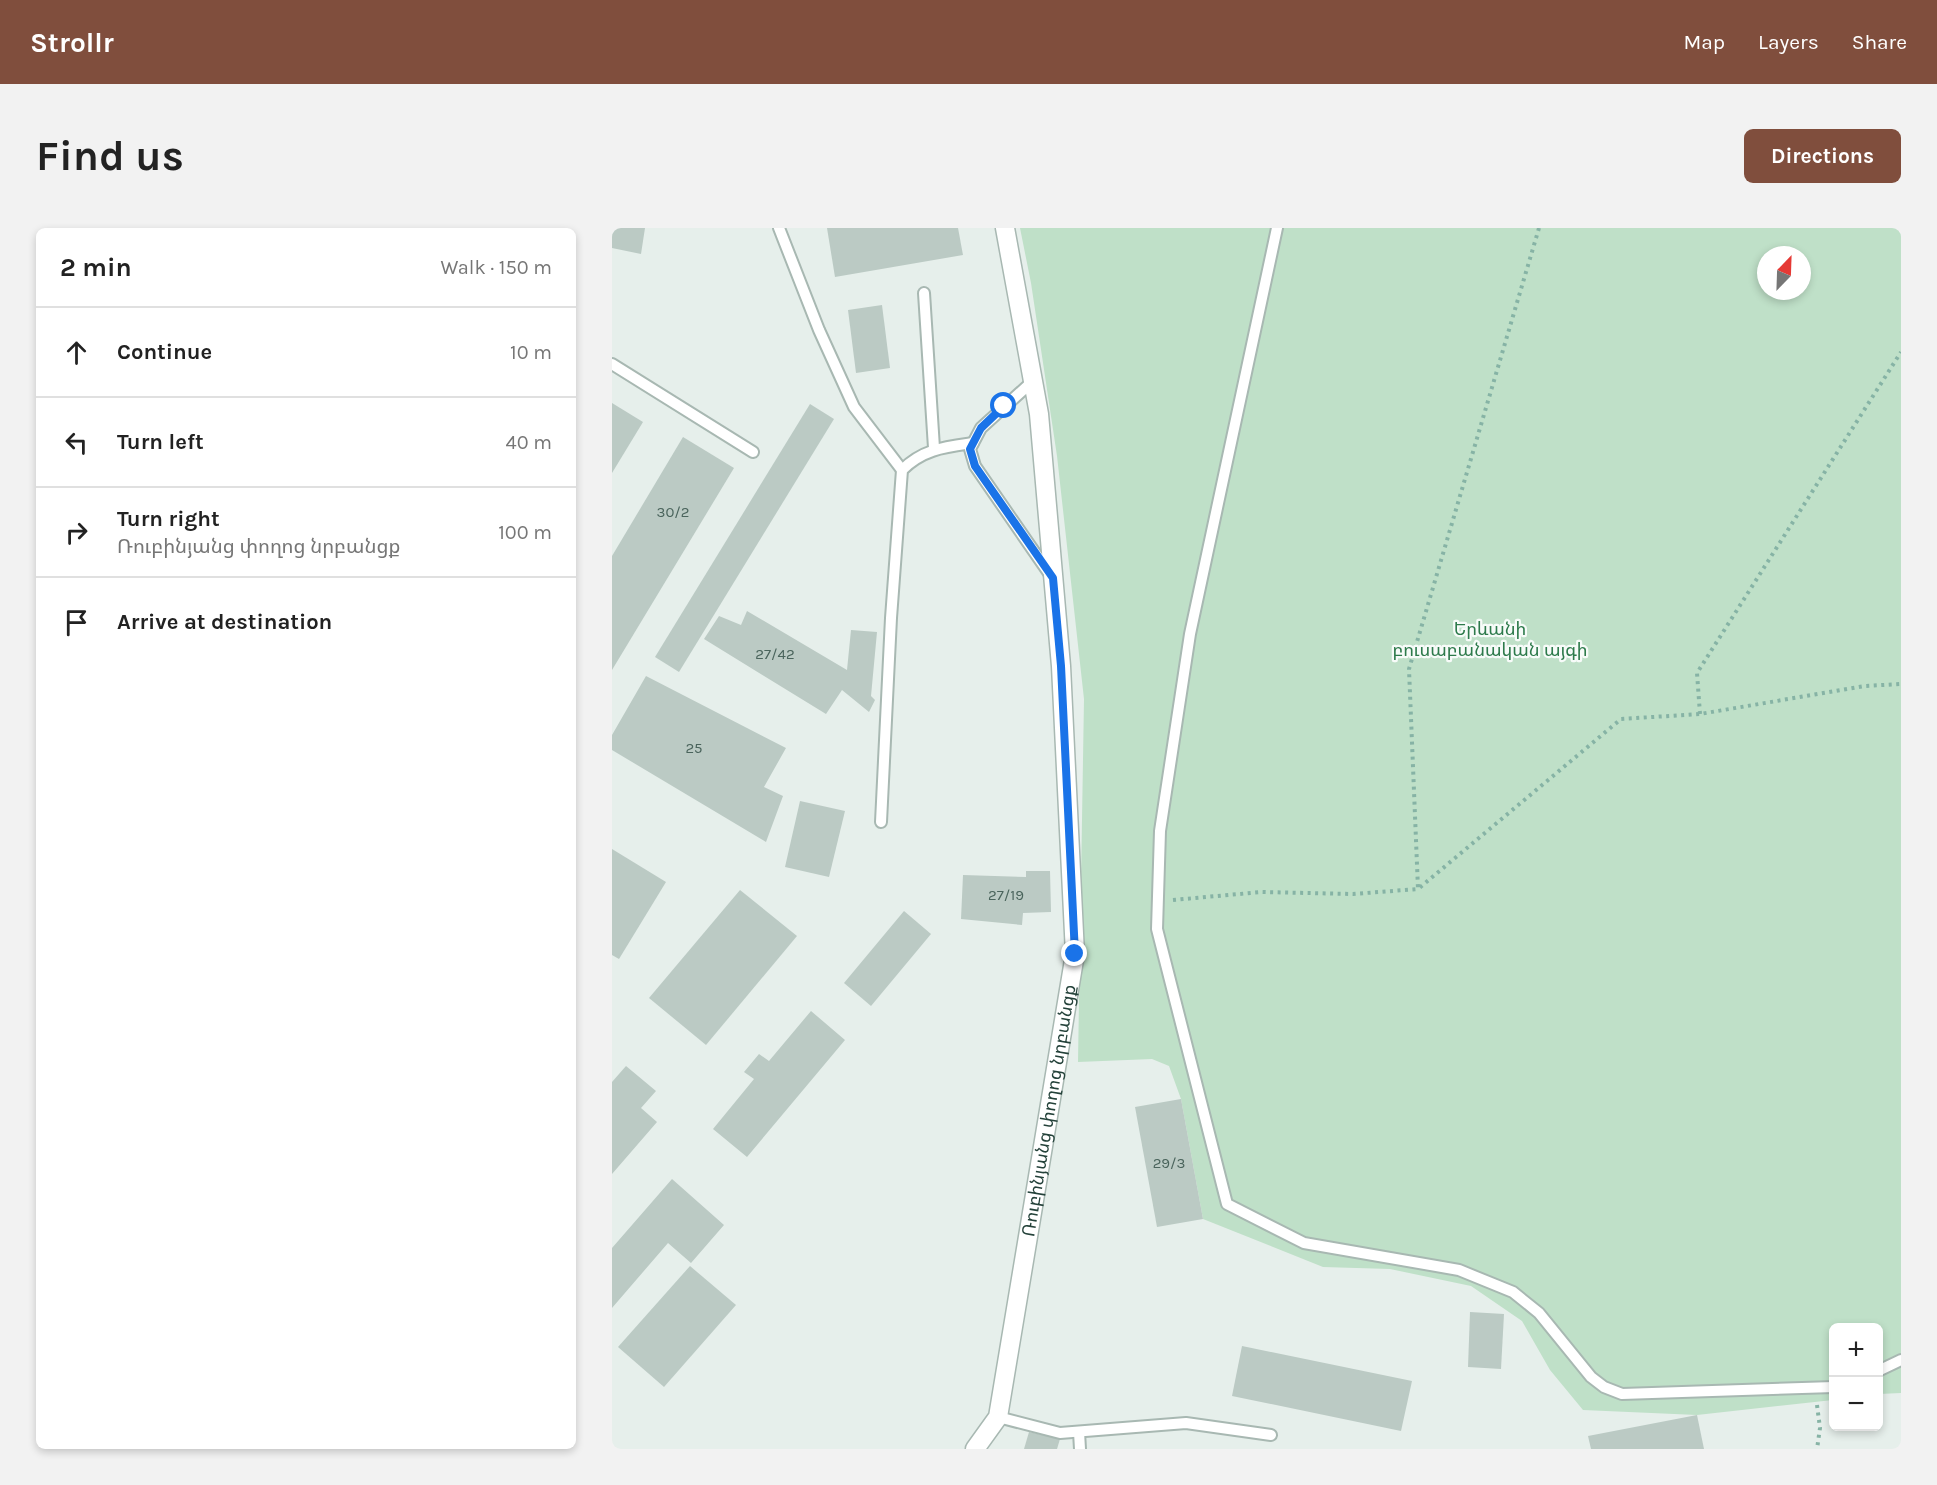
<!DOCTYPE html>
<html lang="en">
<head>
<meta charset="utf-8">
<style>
	:root { --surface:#fff; --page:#f2f2f2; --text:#222; --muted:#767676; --line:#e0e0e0; --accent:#804e3d }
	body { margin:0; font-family:Karla,"Noto Sans Armenian",sans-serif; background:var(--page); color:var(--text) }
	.controls { position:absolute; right:18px; bottom:18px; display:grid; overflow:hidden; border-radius:9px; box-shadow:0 3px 9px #0003 }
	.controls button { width:54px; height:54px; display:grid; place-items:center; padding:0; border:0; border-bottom:2px solid var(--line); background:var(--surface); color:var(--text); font:30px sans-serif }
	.compass { position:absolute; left:1145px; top:18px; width:54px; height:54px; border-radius:50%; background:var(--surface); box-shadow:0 3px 9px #0003; rotate:23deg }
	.stop { position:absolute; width:18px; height:18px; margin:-14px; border:4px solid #1a73e8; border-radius:50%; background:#fff }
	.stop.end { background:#1a73e8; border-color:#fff; box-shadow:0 2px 6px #0008 }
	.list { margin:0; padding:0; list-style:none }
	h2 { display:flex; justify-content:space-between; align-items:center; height:78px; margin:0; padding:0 24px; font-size:26px }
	h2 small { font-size:20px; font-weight:400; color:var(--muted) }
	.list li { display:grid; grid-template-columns:39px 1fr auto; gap:18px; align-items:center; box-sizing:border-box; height:90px; padding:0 24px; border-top:2px solid var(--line) }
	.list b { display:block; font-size:22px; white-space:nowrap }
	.list p { margin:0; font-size:20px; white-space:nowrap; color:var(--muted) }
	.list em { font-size:20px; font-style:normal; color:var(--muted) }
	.icon { flex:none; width:33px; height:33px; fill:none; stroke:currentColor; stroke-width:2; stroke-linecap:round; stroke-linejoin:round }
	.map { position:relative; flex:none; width:1289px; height:1221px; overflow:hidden; border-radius:9px }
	header { display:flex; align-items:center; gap:36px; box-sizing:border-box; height:84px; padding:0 30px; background:var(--accent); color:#fff }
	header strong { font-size:28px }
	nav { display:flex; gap:33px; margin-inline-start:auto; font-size:21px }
	.intro { display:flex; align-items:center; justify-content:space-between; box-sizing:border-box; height:144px; padding:0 36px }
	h1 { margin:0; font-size:42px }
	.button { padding:15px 27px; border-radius:9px; background:var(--accent); color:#fff; font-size:21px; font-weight:700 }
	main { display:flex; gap:36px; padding:0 36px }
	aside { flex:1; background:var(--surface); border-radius:9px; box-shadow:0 3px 9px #0003 }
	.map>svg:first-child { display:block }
</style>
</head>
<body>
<header>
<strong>Strollr</strong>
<nav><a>Map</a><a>Layers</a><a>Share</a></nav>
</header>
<div class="intro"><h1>Find us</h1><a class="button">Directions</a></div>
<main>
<aside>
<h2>2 min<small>Walk · 150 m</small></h2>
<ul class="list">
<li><svg class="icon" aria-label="ahead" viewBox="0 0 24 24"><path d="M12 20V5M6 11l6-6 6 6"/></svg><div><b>Continue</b></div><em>10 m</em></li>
<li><svg class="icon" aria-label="left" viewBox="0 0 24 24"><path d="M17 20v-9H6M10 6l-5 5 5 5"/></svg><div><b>Turn left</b></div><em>40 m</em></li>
<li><svg class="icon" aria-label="right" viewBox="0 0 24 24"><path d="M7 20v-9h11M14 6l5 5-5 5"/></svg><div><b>Turn right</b><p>Ռուբինյանց փողոց նրբանցք</p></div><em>100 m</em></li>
<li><svg class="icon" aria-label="arrive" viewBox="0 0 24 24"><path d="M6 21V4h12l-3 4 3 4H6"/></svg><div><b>Arrive at destination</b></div></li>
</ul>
</aside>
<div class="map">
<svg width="1289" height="1221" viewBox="0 0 1289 1221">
	<rect width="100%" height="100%" fill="#e6efeb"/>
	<path fill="#bfe0c8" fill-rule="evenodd" d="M408 0H1289V1165L1267 1166 1266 1100H1222L1221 1172 1085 1187 971 1182 938 1142 910 1093 859 1058 778 1041 711 1039 591 991 569 871 557 838 540 831 466 834 472 471 445 228 419 55ZM1154 27H1190V63H1154Z"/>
	<g fill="#bbcac4">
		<polygon points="0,0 33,0 29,26 0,20"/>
		<polygon points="215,0 346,0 351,27 223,49"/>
		<polygon points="270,77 278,140 244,145 236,82"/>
		<polygon points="0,175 31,194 0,245"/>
		<polygon points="198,176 222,191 67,444 43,429"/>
		<polygon points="71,209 122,240 0,442 0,328"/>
		<polygon points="135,383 235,442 239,402 265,404 259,468 263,472 257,484 230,462 214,486 92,411 107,388 129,397"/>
		<polygon points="34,448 174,520 152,559 171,568 154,614 0,522 0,507"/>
		<polygon points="188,573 233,583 217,649 173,639"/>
		<polygon points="0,621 54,654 7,731 0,727"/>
		<polygon points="414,643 438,643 439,684 411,685 410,697 349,691 351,647 414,649"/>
		<polygon points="128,662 185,708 94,817 37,770"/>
		<polygon points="292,683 319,706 259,778 232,755"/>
		<polygon points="199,783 233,812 135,929 101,901 142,851 132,844 147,826 157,833"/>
		<polygon points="14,838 44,863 29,880 45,894 0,946 0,854"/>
		<polygon points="569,871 591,991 545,999 523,879"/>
		<polygon points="60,951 112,997 79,1035 56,1015 0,1080 0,1020"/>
		<polygon points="78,1038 124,1077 52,1159 6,1119"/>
		<polygon points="858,1084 892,1086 889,1141 856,1139"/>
		<polygon points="630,1118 800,1153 789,1203 620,1168"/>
		<polygon points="1085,1187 1092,1221 979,1221 976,1208"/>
		<polygon points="417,1204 448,1211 445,1221 412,1221"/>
	</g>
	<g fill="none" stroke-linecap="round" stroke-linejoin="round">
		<g stroke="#a8b8b2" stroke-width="14">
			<g id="service">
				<polyline points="167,0 207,102 242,179 290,242"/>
				<polyline points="665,0 578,406 548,603 545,701 615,976 692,1015 847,1042 901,1064 927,1085 979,1149 992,1159 1010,1166 1222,1159"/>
				<polyline points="312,65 322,220"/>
				<polyline points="0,136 141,224"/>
				<polyline points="421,153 369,200 358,221 363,238 439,348"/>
				<path d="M269 594 279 390 290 242C311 221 333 219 361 215"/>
				<polyline points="1266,1143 1289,1132"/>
				<polyline points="386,1189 448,1205 574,1195 659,1207"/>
				<polyline points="467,1204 468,1221"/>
			</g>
		</g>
		<g stroke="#a8b8b2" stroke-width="21">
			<g id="tertiary">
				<path id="s1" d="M363 1221 386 1189 463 726 449 438 427 186 393 0"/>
			</g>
		</g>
		<g stroke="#86b3a5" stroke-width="4" stroke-dasharray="3 4.5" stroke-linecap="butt">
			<polyline points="927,0 797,441 806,661 1009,491 1088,486 1253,458 1289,456"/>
			<polyline points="1088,486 1085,445 1289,124"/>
			<polyline points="561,672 649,664 741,666 806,661"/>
			<polyline points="1205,1177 1208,1200 1205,1221"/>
		</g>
		<use href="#service" stroke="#fff" stroke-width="10"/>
		<use href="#tertiary" stroke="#fff" stroke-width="18"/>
	</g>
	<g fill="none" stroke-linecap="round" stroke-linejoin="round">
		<polyline stroke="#1a73e8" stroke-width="8" points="392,178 369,200 358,221 363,238 441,350 449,438 463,726"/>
	</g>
	<g text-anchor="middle" stroke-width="4.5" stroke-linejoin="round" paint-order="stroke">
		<g font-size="15" fill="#4a645c">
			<text x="61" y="289">30/2</text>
			<text x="163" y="431">27/42</text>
			<text x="82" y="525">25</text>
			<text x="394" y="672">27/19</text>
			<text x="557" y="940">29/3</text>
		</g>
		<g font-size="18" fill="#2d7a4b" stroke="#f7fbf9">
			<text x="878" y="407">Երևանի<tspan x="878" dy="21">բուսաբանական այգի</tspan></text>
		</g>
		<g font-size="18" fill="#24423a" stroke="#f7fbf9">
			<text dy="6" stroke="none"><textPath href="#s1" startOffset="350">Ռուբինյանց փողոց նրբանցք</textPath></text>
		</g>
	</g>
</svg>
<div class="controls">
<button>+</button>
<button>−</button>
</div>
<svg class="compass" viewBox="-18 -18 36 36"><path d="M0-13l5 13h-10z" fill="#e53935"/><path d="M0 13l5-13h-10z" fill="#767676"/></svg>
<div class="stop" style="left:392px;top:178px"></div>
<div class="stop end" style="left:463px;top:726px"></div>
</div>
</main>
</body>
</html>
